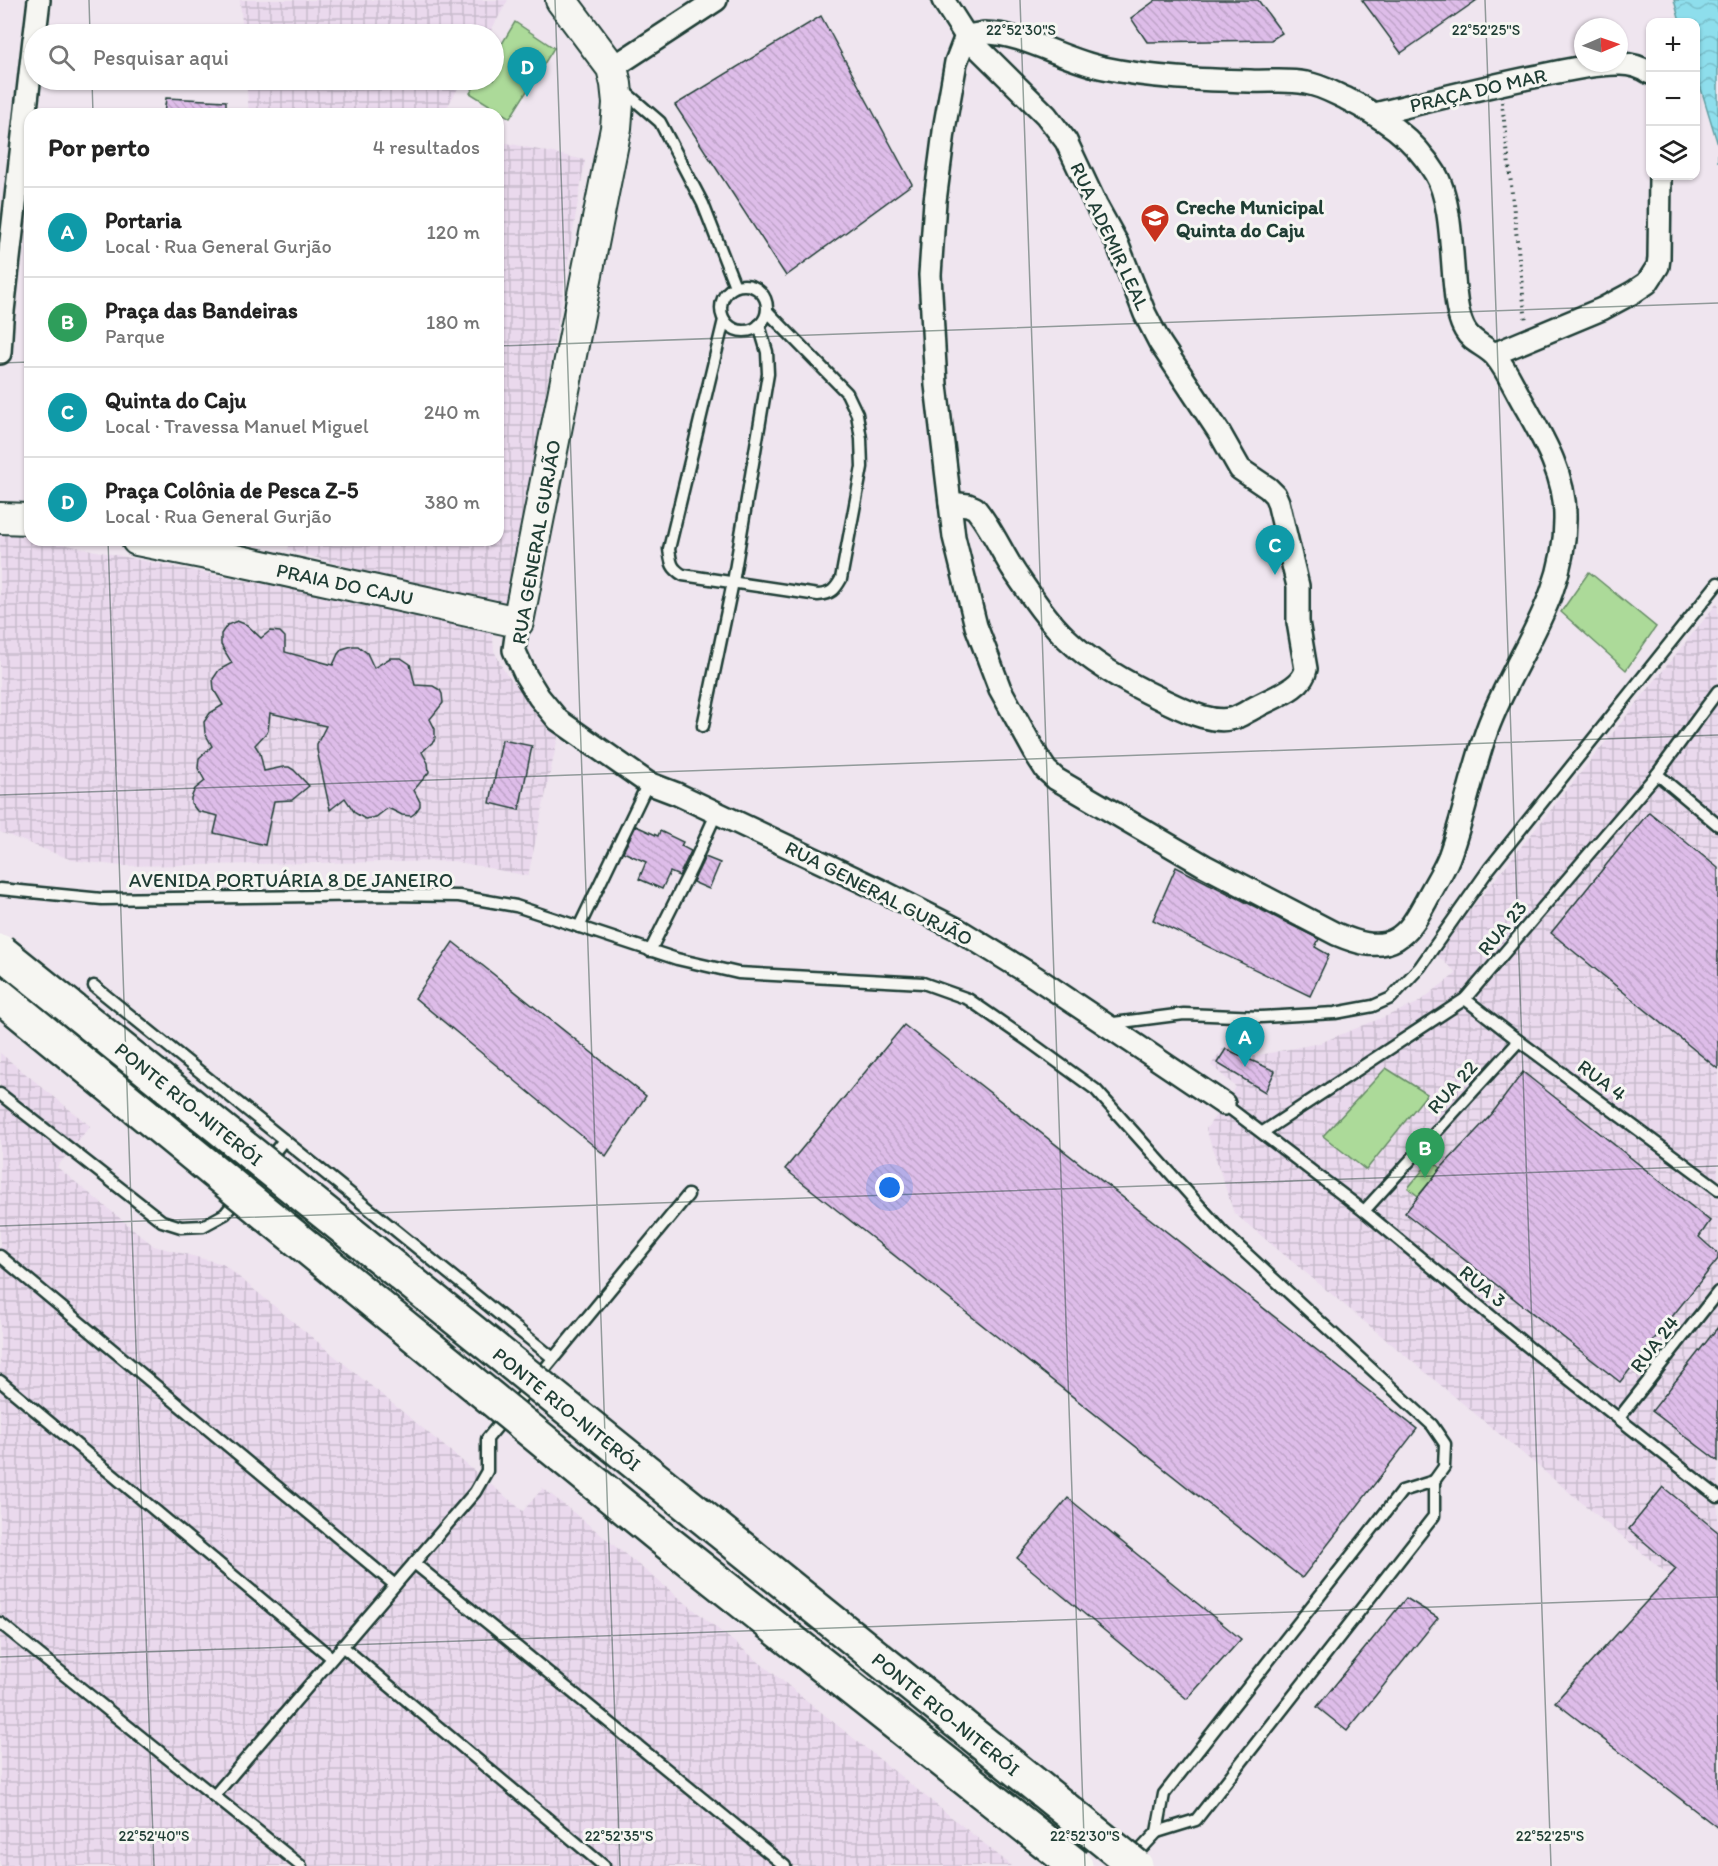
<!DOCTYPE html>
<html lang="pt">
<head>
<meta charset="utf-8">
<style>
	:root { --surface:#fff; --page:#f6f6f6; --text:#222; --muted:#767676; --line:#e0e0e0; --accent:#c8321e }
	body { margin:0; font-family:Itim,sans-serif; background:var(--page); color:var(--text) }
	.controls { position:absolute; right:18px; top:18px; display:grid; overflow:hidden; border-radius:12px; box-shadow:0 2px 4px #0004 }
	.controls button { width:54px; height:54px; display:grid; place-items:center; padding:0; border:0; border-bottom:2px solid var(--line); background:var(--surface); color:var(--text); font:30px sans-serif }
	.compass { position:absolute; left:1574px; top:18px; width:54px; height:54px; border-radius:50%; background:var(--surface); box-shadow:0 2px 4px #0004; rotate:88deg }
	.you { position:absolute; left:890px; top:1188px; width:21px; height:21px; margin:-15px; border:4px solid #fff; border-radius:50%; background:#1a73e8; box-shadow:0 0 0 9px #1a73e833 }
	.badge { display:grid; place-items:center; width:39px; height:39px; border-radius:50%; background:var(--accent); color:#fff; font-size:20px; font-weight:700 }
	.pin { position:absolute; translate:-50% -50px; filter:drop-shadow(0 2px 3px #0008) }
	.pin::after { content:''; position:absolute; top:32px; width:21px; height:18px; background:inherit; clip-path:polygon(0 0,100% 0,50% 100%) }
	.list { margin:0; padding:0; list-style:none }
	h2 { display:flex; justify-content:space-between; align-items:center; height:78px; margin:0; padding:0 24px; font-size:26px }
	h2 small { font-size:20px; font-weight:400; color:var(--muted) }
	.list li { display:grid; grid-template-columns:39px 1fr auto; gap:18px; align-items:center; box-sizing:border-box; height:90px; padding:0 24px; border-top:2px solid var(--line) }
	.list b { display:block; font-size:22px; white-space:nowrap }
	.list p { margin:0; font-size:20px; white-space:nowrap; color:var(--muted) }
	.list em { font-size:20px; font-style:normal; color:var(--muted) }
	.icon { flex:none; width:33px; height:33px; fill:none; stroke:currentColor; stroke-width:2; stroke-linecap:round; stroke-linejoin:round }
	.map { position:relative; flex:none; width:1718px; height:1866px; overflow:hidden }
	.search { position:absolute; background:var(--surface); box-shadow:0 2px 4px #0004; left:24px; top:24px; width:480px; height:66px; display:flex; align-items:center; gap:15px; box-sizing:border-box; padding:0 21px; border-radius:33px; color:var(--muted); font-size:22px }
	.panel { position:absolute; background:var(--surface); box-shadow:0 2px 4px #0004; left:24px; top:108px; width:480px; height:438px; border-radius:18px }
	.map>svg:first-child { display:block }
</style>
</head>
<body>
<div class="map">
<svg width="1718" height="1866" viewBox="0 0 1718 1866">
	<defs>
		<pattern id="industrial-grid" width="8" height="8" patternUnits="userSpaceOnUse" patternTransform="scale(1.5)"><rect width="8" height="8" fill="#ead9ed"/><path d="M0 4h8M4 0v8" fill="none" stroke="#c8bbcc"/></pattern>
		<pattern id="water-waves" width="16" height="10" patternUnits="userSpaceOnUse" patternTransform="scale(1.5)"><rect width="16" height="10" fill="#8edeec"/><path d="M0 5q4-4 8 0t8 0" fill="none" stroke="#7abfcb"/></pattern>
		<pattern id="building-back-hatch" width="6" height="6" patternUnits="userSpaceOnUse" patternTransform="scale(1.5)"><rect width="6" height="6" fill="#debde9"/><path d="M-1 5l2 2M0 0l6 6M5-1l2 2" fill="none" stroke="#bea3c8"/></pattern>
	</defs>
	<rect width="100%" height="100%" fill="#efe5ef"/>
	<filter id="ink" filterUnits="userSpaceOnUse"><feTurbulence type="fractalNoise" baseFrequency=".0167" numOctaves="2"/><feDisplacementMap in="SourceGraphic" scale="12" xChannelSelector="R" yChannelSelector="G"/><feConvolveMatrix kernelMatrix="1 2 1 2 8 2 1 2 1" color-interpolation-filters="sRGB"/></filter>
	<g filter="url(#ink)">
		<g fill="url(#industrial-grid)">
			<polygon points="240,0 508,0 489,34 243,34"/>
			<polygon points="246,80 463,80 443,114 249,114"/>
			<polygon points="498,141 585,160 509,611 288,550 290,540 498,540"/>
			<polygon points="6,532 30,537 30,540 43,540 184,569 492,627 494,651 506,674 559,732 528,876 454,861 122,866 72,860 0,832 0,535"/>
			<polygon points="1718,602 1718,1616 1234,1213 1206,1129 1236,1087 1211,1065 1227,1043 1254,1056 1320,1043 1416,1004 1457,973 1435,954"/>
			<polygon points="0,1053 90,1126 57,1167 154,1246 223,1264 523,1511 543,1488 1012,1866 0,1866"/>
		</g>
		<g fill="#acda99" stroke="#668c66" stroke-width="1.5">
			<polygon points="515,22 554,48 510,118 470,93 479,80 494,80 494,57"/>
			<polygon points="1589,572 1656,627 1626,670 1561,612"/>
			<polygon points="1386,1068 1427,1094 1366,1170 1323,1136"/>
			<polygon points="1431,1160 1441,1168 1418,1196 1408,1188"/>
		</g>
		<polygon fill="url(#water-waves)" stroke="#629ea2" stroke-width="1.5" points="1674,0 1718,0 1718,162 1718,145 1696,72 1696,22 1680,22"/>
		<g fill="url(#building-back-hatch)" stroke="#1f3d34" stroke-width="1.5">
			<polygon points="1156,0 1258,0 1282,33 1271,40 1147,42 1131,18"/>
			<polygon points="1362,0 1477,0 1401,53"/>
			<polygon points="821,16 912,184 786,276 675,105"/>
			<polygon points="166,98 226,101 226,114 164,114"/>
			<polygon points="237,621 247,625 261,638 270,631 280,632 285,637 285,652 333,665 338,654 342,649 352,646 358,646 367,653 374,668 390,658 401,658 410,664 415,685 433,686 440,690 442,694 443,703 430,719 435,729 435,737 434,741 422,752 428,763 429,772 414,790 420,802 420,806 415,813 411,816 402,815 388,808 376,817 365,819 355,813 345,798 330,810 317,750 317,744 326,726 270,713 268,731 255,745 260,753 264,771 283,767 289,767 294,770 309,786 292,800 274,801 265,845 214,833 218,816 197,811 191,803 191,798 195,789 205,781 198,768 199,758 212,746 205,733 204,722 210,713 223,705 214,690 213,679 219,670 232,663 221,645 221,634 227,625"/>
			<polygon points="502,740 532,746 519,810 490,803"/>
			<polygon points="1649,812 1718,868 1718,1069 1551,933"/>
			<polygon points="636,826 658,836 660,831 683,842 681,846 691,851 679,876 670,872 662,889 639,879 646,862 623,852"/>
			<polygon points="705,857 720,863 709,889 693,882"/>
			<polygon points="1176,867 1319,939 1315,947 1329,955 1310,996 1153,920"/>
			<polygon points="453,942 646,1096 606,1156 415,998"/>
			<polygon points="904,1025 1417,1429 1302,1578 785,1169"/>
			<polygon points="1226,1049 1275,1071 1265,1092 1217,1063"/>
			<polygon points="1523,1072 1710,1221 1699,1237 1718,1254 1718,1259 1620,1382 1405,1213 1441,1168 1491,1115"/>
			<polygon points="1718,1327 1718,1461 1652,1411"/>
			<polygon points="1663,1487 1718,1532 1718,1828 1555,1702 1676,1569 1629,1529"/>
			<polygon points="1068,1498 1241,1639 1187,1699 1017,1558"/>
			<polygon points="1406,1598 1438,1618 1347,1731 1317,1707"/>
		</g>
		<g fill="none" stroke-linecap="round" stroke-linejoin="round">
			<g stroke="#1f3d34" stroke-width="15">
				<g id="lane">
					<polyline points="623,90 660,122 703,204 735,286"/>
					<circle cx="744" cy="308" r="23"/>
					<path d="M724 320 669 549C671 563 671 568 683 575L818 595C831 594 835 590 841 579L862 467 861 439 857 414 847 393 767 311"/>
					<polyline points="703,726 733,582 768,374 767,352 759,325"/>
					<polyline points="1657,774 1718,825"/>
					<polyline points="0,889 102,899 384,895 459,896 516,906 677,959 738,973 923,983 968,999 1030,1042 1096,1090 1223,1232 1432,1425 1445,1444 1444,1467 1434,1481 1434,1516 1196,1820 1157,1832"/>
					<polyline points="579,927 648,783"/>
					<polyline points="650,951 693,865 716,814"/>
					<polyline points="94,986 553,1358"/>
					<polyline points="1465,999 1519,1041 1718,1189"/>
					<polyline points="1106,1024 1184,1014 1261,1017 1335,1013 1373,1006 1391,998 1420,967 1489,869 1718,583"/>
					<polyline points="0,1094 162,1221 181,1227 203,1226 225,1214 284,1140"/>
					<polyline points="1224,1104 1364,1211 1532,1350 1718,1497"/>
					<polyline points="1263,1132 1465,999 1657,774 1718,691"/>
					<polyline points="1364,1211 1519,1041"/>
					<polyline points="0,1256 395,1585"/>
					<polyline points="0,1381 332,1658"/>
					<polyline points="1619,1418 1718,1292"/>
					<polyline points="414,1563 785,1866"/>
					<polyline points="0,1623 301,1866"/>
					<polyline points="342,1646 604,1866"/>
					<polyline points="214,1796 475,1492 487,1471 487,1439 688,1195"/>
					<polyline points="1132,1859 1157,1832 1164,1794 1402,1491 1434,1481"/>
				</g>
			</g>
			<g stroke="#1f3d34" stroke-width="26">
				<g id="street">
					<path d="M943 0 966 36 1046 115 1066 141 1096 205 1117 243 1145 314 1160 343 1219 432 1240 469 1268 488 1275 495 1278 502 1298 586V622L1306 669C1303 688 1274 697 1258 706 1251 709 1244 714 1237 717 1214 726 1184 710 1163 700 1129 684 1094 665 1067 639 1048 621 1031 596 1016 574 1002 553 991 527 975 508L968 505 950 503"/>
					<path d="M984 33C1024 33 1063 60 1104 68 1151 78 1202 80 1250 81 1269 82 1287 79 1306 83 1320 85 1332 92 1345 98 1381 116 1414 138 1435 173 1452 200 1451 256 1455 289 1456 302 1458 318 1465 330 1472 343 1487 346 1496 357 1506 369 1513 385 1521 399 1541 435 1565 473 1565 515 1567 599 1514 656 1487 730 1472 772 1464 816 1449 857 1443 872 1433 887 1426 901 1418 915 1411 930 1396 939 1377 950 1355 942 1336 934L1205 866 1056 779 1046 770 1037 756 1000 689 976 626 954 537 936 385 930 275 935 201 945 124 956 62 966 36Z"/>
					<polyline points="35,34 39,0"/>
					<polyline points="612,68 716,0"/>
					<path d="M1375 114C1429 101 1483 87 1538 76 1561 71 1597 63 1620 64 1631 64 1641 67 1650 73"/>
					<polyline points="0,353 2,320 34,39"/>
					<polyline points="1494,354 1602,309 1632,293 1647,283 1658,266 1659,258 1660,176"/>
					<polyline points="518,622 514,650 526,676 539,697 558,720 648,783 677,794 880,890 957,929 1035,977 1224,1104"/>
				</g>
			</g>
			<g stroke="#1f3d34" stroke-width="34">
				<g id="secondary">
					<polyline points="0,518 30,519"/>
					<polyline points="137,540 222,557 518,622 616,128 618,103 616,84 612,68 561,0"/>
				</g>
			</g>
			<polyline stroke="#1f3d34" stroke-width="4" stroke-dasharray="1.5 4.5" stroke-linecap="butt" points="1502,102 1526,322"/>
			<use href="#lane" stroke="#f6f6f2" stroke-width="10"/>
			<use href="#street" stroke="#f6f6f2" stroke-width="21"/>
			<use href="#secondary" stroke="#f6f6f2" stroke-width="30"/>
			<g stroke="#1f3d34" stroke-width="38" stroke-linecap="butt">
				<g id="highway-bridge">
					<polyline points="0,951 1136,1866"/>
					<polyline points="0,996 662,1538 1076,1866"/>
				</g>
			</g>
			<use href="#highway-bridge" stroke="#f6f6f2" stroke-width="33"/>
		</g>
	</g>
	<path fill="none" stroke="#1f3d34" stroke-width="1.5" stroke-opacity="0.45" d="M89 0 90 34M555 0 620 1866M1020 0 1085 1866M1485 0 1551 1866M92 80 93 114M498 346 1718 303M0 363 30 362M108 540 154 1866M0 795 1718 735M0 1226 1718 1166M0 1657 1718 1597"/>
	<defs>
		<g id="school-pin" transform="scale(1.5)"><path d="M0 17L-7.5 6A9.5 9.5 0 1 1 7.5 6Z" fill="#c8321e" stroke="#f6f6f2"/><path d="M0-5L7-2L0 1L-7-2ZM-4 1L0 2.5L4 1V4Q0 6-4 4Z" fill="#fff"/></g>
	</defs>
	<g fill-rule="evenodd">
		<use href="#school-pin" x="1155" y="218"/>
	</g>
	<g text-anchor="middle" stroke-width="6" stroke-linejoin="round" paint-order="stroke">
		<g font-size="20" fill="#1f3d34" stroke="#f6f6f2">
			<text transform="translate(1478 90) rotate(-13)" y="7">PRAÇA DO MAR</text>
			<text transform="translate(1110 236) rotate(65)" y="7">RUA ADEMIR LEAL</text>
			<text transform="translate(536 542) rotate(-80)" y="7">RUA GENERAL GURJÃO</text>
			<text transform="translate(345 584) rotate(12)" y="7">PRAIA DO CAJU</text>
			<text x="291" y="887">AVENIDA PORTUÁRIA 8 DE JANEIRO</text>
			<text transform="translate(879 893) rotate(27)" y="7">RUA GENERAL GURJÃO</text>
			<text transform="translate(1502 928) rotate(-50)" y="7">RUA 23</text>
			<text transform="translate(1602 1080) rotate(37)" y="7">RUA 4</text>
			<text transform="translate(1452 1087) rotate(-48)" y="7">RUA 22</text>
			<text transform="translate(189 1104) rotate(39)" y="7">PONTE RIO-NITERÓI</text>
			<text transform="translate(1483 1286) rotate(40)" y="7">RUA 3</text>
			<text transform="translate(1654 1344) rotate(-52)" y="7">RUA 24</text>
			<text transform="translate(567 1409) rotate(39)" y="7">PONTE RIO-NITERÓI</text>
			<text transform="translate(946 1714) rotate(39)" y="7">PONTE RIO-NITERÓI</text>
		</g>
		<g font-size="20" font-weight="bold" fill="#1f3d34" stroke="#f6f6f2" text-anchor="start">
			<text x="1176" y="214">Creche Municipal<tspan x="1176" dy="23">Quinta do Caju</tspan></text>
		</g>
	</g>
	<g font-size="15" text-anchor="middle" fill="#1f3d34" stroke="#f6f6f2" stroke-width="6" stroke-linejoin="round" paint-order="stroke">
		<text x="1021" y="35">22°52'30"S</text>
		<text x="1486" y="35">22°52'25"S</text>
		<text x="154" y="1841">22°52'40"S</text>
		<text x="619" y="1841">22°52'35"S</text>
		<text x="1085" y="1841">22°52'30"S</text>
		<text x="1550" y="1841">22°52'25"S</text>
	</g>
</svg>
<div class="controls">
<button>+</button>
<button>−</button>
<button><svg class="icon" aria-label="layers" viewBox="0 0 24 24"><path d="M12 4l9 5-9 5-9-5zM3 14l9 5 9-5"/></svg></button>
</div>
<svg class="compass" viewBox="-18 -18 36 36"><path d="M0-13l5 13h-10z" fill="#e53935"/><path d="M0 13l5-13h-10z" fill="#767676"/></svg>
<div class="you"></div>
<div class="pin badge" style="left:1245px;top:1067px;background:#0f9aa8">A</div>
<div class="pin badge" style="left:1425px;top:1178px;background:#2e9e5b">B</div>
<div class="pin badge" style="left:1275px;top:575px;background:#0f9aa8">C</div>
<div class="pin badge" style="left:527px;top:97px;background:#0f9aa8">D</div>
<div class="search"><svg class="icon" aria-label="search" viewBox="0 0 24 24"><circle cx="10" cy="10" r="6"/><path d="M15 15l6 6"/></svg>Pesquisar aqui</div>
<section class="panel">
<h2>Por perto<small>4 resultados</small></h2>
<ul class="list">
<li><span class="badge" style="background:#0f9aa8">A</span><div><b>Portaria</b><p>Local · Rua General Gurjão</p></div><em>120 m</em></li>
<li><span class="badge" style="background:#2e9e5b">B</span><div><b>Praça das Bandeiras</b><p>Parque</p></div><em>180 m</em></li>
<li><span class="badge" style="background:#0f9aa8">C</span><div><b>Quinta do Caju</b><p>Local · Travessa Manuel Miguel</p></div><em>240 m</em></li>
<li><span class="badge" style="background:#0f9aa8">D</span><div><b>Praça Colônia de Pesca Z-5</b><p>Local · Rua General Gurjão</p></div><em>380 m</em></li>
</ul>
</section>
</div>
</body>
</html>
